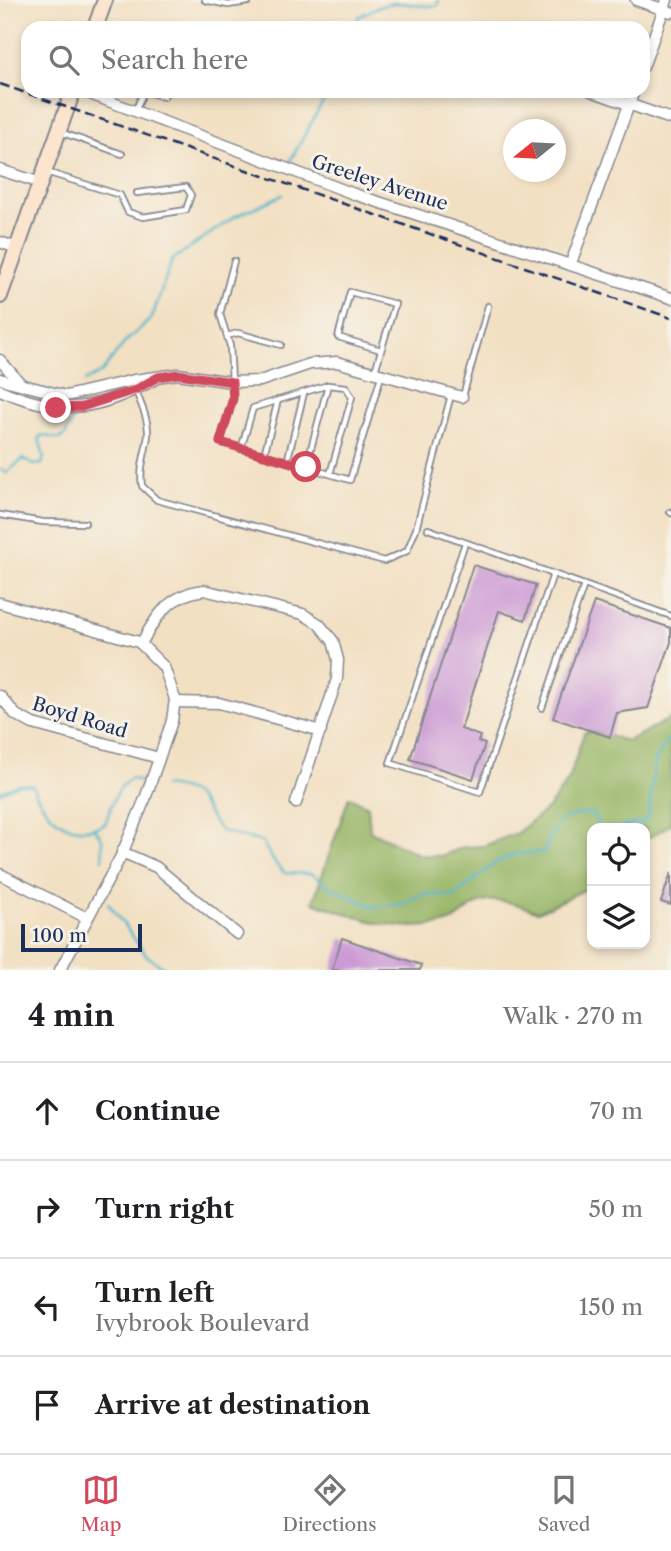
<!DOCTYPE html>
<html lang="en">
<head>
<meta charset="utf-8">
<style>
	:root { --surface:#fff; --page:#f2f2f2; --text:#202124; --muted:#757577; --line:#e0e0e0; --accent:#d1495b }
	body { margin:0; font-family:"Libre Caslon Text",serif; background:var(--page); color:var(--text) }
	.controls { position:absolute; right:21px; bottom:21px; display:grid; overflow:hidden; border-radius:14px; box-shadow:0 4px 10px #0003 }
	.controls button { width:63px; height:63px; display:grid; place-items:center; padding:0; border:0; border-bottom:2px solid var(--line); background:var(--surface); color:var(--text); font:35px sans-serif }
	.compass { position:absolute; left:503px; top:119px; width:63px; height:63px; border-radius:50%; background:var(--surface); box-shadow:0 4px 10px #0003; rotate:252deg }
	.scale { position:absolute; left:21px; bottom:18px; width:121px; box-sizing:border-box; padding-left:7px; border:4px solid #1b2f5e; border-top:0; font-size:19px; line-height:24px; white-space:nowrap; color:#1b2f5e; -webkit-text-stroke:5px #f7f3e8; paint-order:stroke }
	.stop { position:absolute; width:21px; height:21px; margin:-16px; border:5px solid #d1495b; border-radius:50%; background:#fff }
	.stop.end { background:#d1495b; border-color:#fff; box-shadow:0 2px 7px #0008 }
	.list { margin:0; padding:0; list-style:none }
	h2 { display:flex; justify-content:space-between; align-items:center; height:91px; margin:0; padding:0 28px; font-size:30px }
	h2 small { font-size:23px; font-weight:400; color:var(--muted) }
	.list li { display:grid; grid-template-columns:46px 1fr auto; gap:21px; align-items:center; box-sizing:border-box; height:98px; padding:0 28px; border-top:2px solid var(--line) }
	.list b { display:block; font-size:26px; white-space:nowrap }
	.list p { margin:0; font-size:23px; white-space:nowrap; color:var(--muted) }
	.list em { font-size:23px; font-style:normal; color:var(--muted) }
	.icon { flex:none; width:38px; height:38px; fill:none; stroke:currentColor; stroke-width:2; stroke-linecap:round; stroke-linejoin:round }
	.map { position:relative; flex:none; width:671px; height:970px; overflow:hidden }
	.search { position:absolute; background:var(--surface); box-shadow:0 4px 10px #0003; left:21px; right:21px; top:21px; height:77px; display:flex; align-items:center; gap:18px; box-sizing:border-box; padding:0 24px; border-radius:21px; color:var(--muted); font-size:26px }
	.sheet { height:483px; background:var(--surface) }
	nav { display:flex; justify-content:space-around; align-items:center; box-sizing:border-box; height:98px; border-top:2px solid var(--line); background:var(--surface); font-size:19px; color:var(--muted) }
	nav a { display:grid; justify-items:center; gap:4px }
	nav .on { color:var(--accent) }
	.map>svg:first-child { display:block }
</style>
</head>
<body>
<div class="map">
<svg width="671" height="970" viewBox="0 0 671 970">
	<rect width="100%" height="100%" fill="#f7f3e8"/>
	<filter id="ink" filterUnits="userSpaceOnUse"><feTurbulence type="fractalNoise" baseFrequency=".0143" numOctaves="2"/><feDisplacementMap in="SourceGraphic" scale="14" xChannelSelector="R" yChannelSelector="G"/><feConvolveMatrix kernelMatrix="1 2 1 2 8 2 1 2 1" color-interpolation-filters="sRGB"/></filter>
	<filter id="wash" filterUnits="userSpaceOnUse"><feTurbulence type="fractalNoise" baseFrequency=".00686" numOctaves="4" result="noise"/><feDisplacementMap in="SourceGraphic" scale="28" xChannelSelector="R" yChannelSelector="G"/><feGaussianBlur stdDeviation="1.57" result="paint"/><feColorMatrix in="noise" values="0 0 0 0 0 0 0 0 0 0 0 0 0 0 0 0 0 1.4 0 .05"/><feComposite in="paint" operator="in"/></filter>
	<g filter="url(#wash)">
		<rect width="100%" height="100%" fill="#f2e0c3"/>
		<path fill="#98b668" stroke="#5a7263" stroke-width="2" d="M671 718V824L645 840V828H592V886L538 912C520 905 494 895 475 905 460 914 459 922 438 925 389 932 359 918 313 902L349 797 368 806 370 831 420 855 441 856 464 847 484 846 517 833 548 808 569 779 584 733 589 731 628 741Z"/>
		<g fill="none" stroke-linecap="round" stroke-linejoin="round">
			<g stroke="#4cb4ca" stroke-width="2.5">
				<path d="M357 28 358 17C370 11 381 4 395 3 412 2 419 9 438 5V0"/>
				<polyline points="289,163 329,91"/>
				<polyline points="85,381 102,372 126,341 152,318 172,260 234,217 282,195"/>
				<polyline points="0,469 6,473 23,459 34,465 42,464 44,457 39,438 42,435 59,439 65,435 73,418"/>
				<path d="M163 786C208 791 196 803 221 831L262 842 275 863 285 873 312 874 330 887 373 907 401 904 424 894 454 896 497 862 515 854 544 852C557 823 556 815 592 813L601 828"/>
				<path d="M0 792 18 784 32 785C45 816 70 840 105 824 112 805 114 790 131 778L139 781"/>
				<path d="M614 828 644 822 648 817C655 785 647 761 671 738"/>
				<polyline points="95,829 102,839 103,859"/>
				<polyline points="108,903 147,956 168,970"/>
			</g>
		</g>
		<g id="blocks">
			<g fill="#cc9bd5">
				<polygon points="473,565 536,585 525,620 499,611 461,729 480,736 478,742 485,744 473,779 410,759"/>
				<polygon points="594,602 671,628 671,642 648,708 617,713 610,737 553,718"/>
				<polygon points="671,873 671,905 661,902"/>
				<polygon points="342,938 421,965 420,970 332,970"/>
			</g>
		</g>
	</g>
	<g filter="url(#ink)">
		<use href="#blocks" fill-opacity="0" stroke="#868890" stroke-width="2"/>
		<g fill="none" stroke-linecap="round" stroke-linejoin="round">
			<g stroke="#868890" stroke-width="8">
				<g id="lane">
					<polyline points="205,0 228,5 248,2"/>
					<polyline points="143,91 164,97 167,91"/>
					<polyline points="135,111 144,91"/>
					<polyline points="60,132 122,154"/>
					<polyline points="46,172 120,195 128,212 143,217 186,210 191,195 186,187 137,193"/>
					<polyline points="234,261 220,314 230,346 233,399 220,442 350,480 382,373"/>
					<polyline points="227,336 238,333 281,345"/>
					<polyline points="375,371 395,304 350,292 338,337 381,350"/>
					<path d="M136 391C141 405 149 420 148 435 146 453 139 467 142 486L157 500 384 561 407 551 416 529 451 395"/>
					<polyline points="463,396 488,306"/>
					<polyline points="241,449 253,408 328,385 346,387 352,397 330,474"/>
					<polyline points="264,455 278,400"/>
					<polyline points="287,462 304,393"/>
					<polyline points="306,467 328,385"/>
					<polyline points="670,512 671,513"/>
					<polyline points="0,515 43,522 85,523"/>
					<polyline points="428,529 671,616"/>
					<polyline points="465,543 390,763 480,792 553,574"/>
					<polyline points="542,708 584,585"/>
				</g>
			</g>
			<g stroke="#868890" stroke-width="13">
				<g id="street">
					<polyline points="636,0 671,12"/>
					<polyline points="643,67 667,0"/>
					<polyline points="82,91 354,194 671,298"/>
					<polyline points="591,91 671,119"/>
					<polyline points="0,170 41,183"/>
					<polyline points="0,242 17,248"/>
					<polyline points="571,263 634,91"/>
					<polyline points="0,360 20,383"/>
					<polyline points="0,379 66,396 134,380 178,374 232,382 260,381 310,364 337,362 462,397"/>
					<path d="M0 390C61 416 97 412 155 379"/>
					<polyline points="0,603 139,642 164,667 175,699 172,721 145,799 121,856 60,970"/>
					<path d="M141 644C156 616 170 594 204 590L303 614 319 624 333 641 338 660 337 679 296 803"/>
					<polyline points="0,696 16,715 33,724 159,758"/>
					<polyline points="175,702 219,703 321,731"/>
					<polyline points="122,852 156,867 237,934"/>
					<polyline points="0,874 87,918"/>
				</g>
			</g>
			<g stroke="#868890" stroke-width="18">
				<g id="secondary">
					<polyline points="95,28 105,0"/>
					<polyline points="0,296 73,91"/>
				</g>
			</g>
			<use href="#lane" stroke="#fff" stroke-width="4.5"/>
			<use href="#street" stroke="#fff" stroke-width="10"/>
			<use href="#secondary" stroke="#fce5cf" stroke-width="14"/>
			<polyline stroke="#1b2f5e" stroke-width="2.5" stroke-dasharray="10 5" stroke-linecap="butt" points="0,84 671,318"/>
		</g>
	</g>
	<g fill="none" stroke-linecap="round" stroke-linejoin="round" filter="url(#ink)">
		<polyline stroke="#d1495b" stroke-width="9" points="56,408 82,407 135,390 158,377 178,374 232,382 233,398 220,442 306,467"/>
	</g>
	<g text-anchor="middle" stroke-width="6" stroke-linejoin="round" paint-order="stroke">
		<g font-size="19" fill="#1b2f5e" stroke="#f7f3e8">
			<text transform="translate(380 182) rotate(18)" y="7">Greeley Avenue</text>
			<text transform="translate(80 717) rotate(17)" y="7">Boyd Road</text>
		</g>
	</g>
</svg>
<div class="controls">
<button><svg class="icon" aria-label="locate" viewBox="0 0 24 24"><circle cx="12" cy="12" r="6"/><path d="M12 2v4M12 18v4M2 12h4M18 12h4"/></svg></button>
<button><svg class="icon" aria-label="layers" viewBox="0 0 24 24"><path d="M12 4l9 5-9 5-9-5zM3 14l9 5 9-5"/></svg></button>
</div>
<svg class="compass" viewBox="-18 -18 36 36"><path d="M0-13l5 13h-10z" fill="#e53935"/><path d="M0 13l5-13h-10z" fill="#757577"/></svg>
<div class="scale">100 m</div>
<div class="stop" style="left:306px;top:467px"></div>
<div class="stop end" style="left:56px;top:408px"></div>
<div class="search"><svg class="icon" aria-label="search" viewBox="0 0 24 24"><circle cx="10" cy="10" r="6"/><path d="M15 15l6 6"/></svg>Search here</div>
</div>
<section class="sheet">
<h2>4 min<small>Walk · 270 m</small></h2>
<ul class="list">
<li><svg class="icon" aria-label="ahead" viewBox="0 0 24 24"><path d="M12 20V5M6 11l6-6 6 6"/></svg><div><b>Continue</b></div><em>70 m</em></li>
<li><svg class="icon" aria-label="right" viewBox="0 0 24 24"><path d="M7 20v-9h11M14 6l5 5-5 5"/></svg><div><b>Turn right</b></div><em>50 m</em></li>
<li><svg class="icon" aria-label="left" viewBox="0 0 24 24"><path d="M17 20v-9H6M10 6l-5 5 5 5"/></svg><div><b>Turn left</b><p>Ivybrook Boulevard</p></div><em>150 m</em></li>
<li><svg class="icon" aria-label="arrive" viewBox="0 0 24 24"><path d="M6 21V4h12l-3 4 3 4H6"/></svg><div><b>Arrive at destination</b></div></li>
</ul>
</section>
<nav>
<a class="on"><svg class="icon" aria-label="map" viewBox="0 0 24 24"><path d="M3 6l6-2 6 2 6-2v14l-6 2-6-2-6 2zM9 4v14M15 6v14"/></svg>Map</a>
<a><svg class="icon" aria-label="directions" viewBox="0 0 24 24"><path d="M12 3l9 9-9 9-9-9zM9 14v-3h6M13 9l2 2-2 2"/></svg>Directions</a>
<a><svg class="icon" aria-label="saved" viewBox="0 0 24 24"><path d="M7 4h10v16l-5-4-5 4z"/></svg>Saved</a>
</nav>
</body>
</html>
